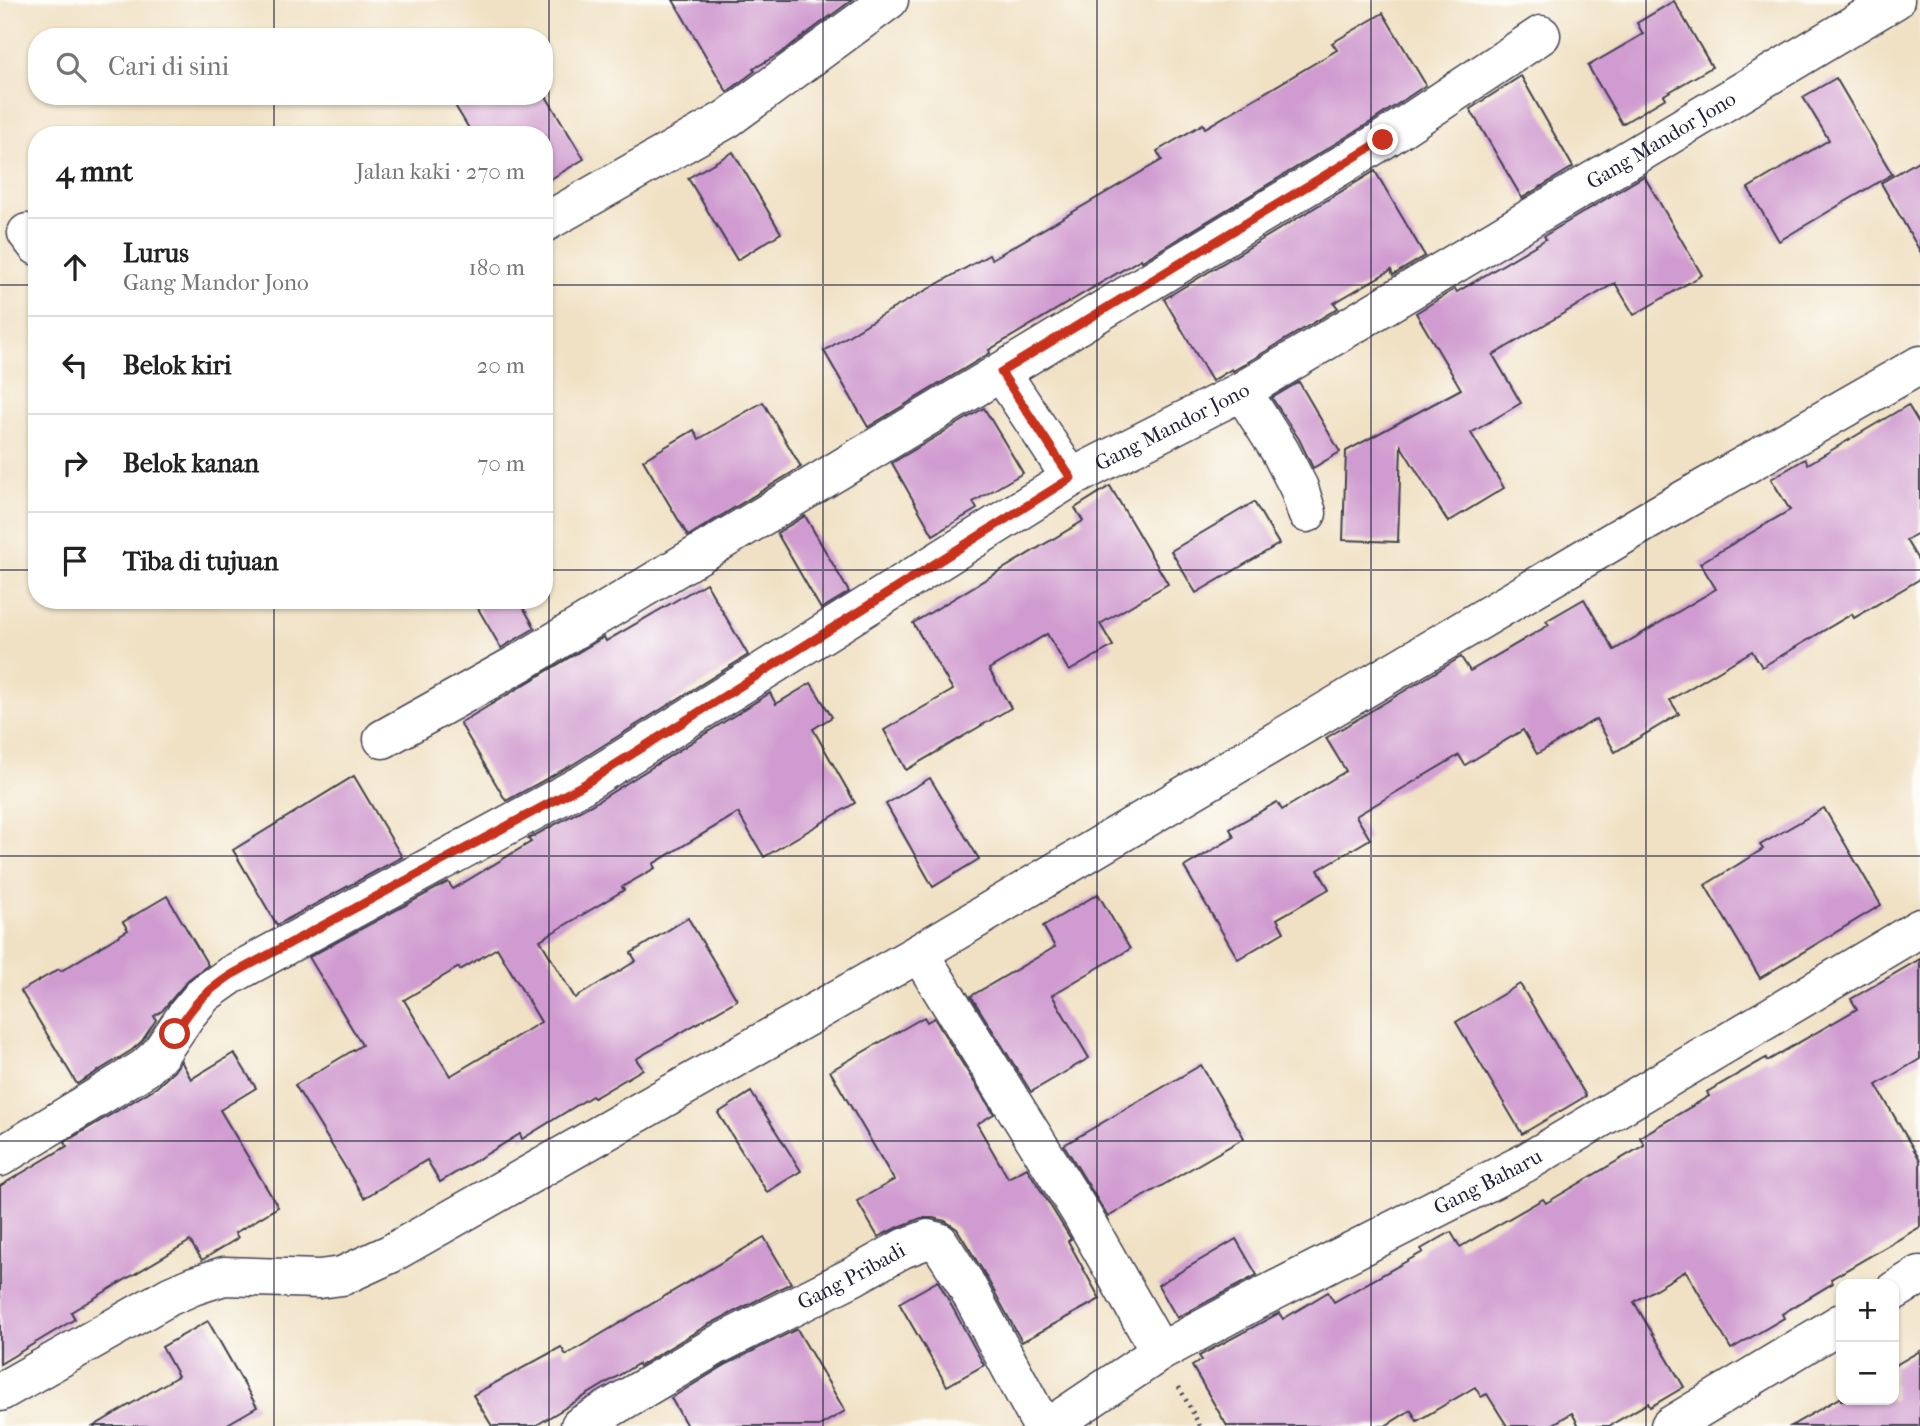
<!DOCTYPE html>
<html lang="id">
<head>
<meta charset="utf-8">
<style>
	:root { --surface:#fff; --page:#f2f2f2; --text:#222; --muted:#767676; --line:#e0e0e0 }
	body { margin:0; font-family:"IM FELL French Canon",serif; background:var(--page); color:var(--text) }
	.controls { position:absolute; right:21px; bottom:21px; display:grid; overflow:hidden; border-radius:14px; box-shadow:0 2px 5px #0004 }
	.controls button { width:63px; height:63px; display:grid; place-items:center; padding:0; border:0; border-bottom:2px solid var(--line); background:var(--surface); color:var(--text); font:35px sans-serif }
	.stop { position:absolute; width:21px; height:21px; margin:-16px; border:5px solid #c8321e; border-radius:50%; background:#fff }
	.stop.end { background:#c8321e; border-color:#fff; box-shadow:0 2px 7px #0008 }
	.list { margin:0; padding:0; list-style:none }
	h2 { display:flex; justify-content:space-between; align-items:center; height:91px; margin:0; padding:0 28px; font-size:30px }
	h2 small { font-size:23px; font-weight:400; color:var(--muted) }
	.list li { display:grid; grid-template-columns:46px 1fr auto; gap:21px; align-items:center; box-sizing:border-box; height:98px; padding:0 28px; border-top:2px solid var(--line) }
	.list b { display:block; font-size:26px; white-space:nowrap }
	.list p { margin:0; font-size:23px; white-space:nowrap; color:var(--muted) }
	.list em { font-size:23px; font-style:normal; color:var(--muted) }
	.icon { flex:none; width:38px; height:38px; fill:none; stroke:currentColor; stroke-width:2; stroke-linecap:round; stroke-linejoin:round }
	.map { position:relative; flex:none; width:1920px; height:1426px; overflow:hidden }
	.search { position:absolute; background:var(--surface); box-shadow:0 2px 5px #0004; left:28px; top:28px; width:525px; height:77px; display:flex; align-items:center; gap:18px; box-sizing:border-box; padding:0 24px; border-radius:28px; color:var(--muted); font-size:26px }
	.panel { position:absolute; background:var(--surface); box-shadow:0 2px 5px #0004; left:28px; top:126px; width:525px; height:483px; border-radius:28px }
	.map>svg:first-child { display:block }
</style>
</head>
<body>
<div class="map">
<svg width="1920" height="1426" viewBox="0 0 1920 1426">
	<rect width="100%" height="100%" fill="#fdfcf7"/>
	<filter id="ink" filterUnits="userSpaceOnUse"><feTurbulence type="fractalNoise" baseFrequency=".0143" numOctaves="2"/><feDisplacementMap in="SourceGraphic" scale="14" xChannelSelector="R" yChannelSelector="G"/><feConvolveMatrix kernelMatrix="1 2 1 2 8 2 1 2 1" color-interpolation-filters="sRGB"/></filter>
	<filter id="wash" filterUnits="userSpaceOnUse"><feTurbulence type="fractalNoise" baseFrequency=".00686" numOctaves="4" result="noise"/><feDisplacementMap in="SourceGraphic" scale="28" xChannelSelector="R" yChannelSelector="G"/><feGaussianBlur stdDeviation="1.57" result="paint"/><feColorMatrix in="noise" values="0 0 0 0 0 0 0 0 0 0 0 0 0 0 0 0 0 1.4 0 .05"/><feComposite in="paint" operator="in"/></filter>
	<g filter="url(#wash)">
		<rect width="100%" height="100%" fill="#f0e1c4"/>
		<g id="blocks">
			<g fill="#d09bd0" fill-rule="evenodd">
				<polygon points="673,0 852,0 779,54 753,69 755,71 727,92"/>
				<polygon points="1674,1 1712,67 1664,95 1666,98 1622,124 1588,66 1643,34 1637,23"/>
				<polygon points="1383,13 1426,85 1371,122 1142,261 1141,259 989,350 990,353 868,427 824,351 880,316 989,255 992,259 1162,160 1157,151 1203,124 1205,128 1337,50 1332,43"/>
				<polygon points="1521,76 1573,167 1522,198 1470,109"/>
				<polygon points="1836,78 1892,174 1779,241 1748,188 1829,140 1803,97"/>
				<polygon points="544,93 584,159 544,183 544,135 473,135 456,107 474,96 544,96"/>
				<polygon points="733,152 781,233 737,260 688,178"/>
				<polygon points="1920,160 1920,251 1881,183"/>
				<polygon points="1375,171 1425,256 1393,275 1391,270 1334,303 1338,308 1233,371 1232,369 1212,381 1164,299"/>
				<polygon points="1644,176 1702,275 1634,315 1615,283 1493,355 1521,403 1471,433 1504,488 1448,522 1401,446 1398,542 1343,540 1346,451 1461,389 1416,313 1455,289 1457,292 1546,239 1544,236"/>
				<polygon points="1299,382 1340,452 1313,468 1299,439 1272,398"/>
				<polygon points="763,402 801,467 688,536 643,460 694,430 699,439"/>
				<polygon points="1908,405 1920,425 1920,532 1906,540 1920,563 1920,579 1854,618 1852,614 1762,667 1752,651 1670,700 1679,714 1615,752 1596,719 1537,754 1523,730 1465,765 1459,755 1356,816 1370,839 1318,870 1329,889 1277,919 1284,932 1238,959 1184,867 1234,837 1230,829 1277,802 1282,810 1346,771 1326,738 1461,657 1470,671 1549,625 1546,621 1584,599 1614,650 1716,589 1700,563 1790,510 1771,479 1805,459 1808,464"/>
				<polygon points="984,408 1023,473 973,502 977,509 933,535 892,463"/>
				<polygon points="1110,486 1168,584 1100,624 1113,646 1069,671 1047,634 989,669 1011,708 906,770 884,730 953,690 913,623 1083,521 1075,508"/>
				<polygon points="1254,502 1279,544 1196,593 1171,551"/>
				<polygon points="805,516 849,592 821,609 777,533"/>
				<polygon points="706,583 748,655 572,765 506,801 460,723 604,637 606,641"/>
				<polygon points="473,600 519,600 535,628 501,648"/>
				<path d="M811 683 832 717 813 729 855 803 764 857 738 813 653 864 655 868 622 887 624 890 540 940 575 998 636 961 631 953 688 918 737 1000 636 1059 643 1069 594 1098 592 1096 522 1139 520 1134 440 1182 427 1160 364 1198 295 1085 362 1045 309 957 448 882 453 889 531 842 528 839 595 803 770 693 776 704ZM497 948 541 1022 450 1076 404 1000 459 967 460 970Z"/>
				<polygon points="354,776 402,857 277,925 233,850"/>
				<polygon points="930,778 979,859 933,887 886,804"/>
				<polygon points="1824,808 1881,905 1760,978 1705,885 1763,849 1760,845"/>
				<polygon points="1098,894 1130,949 1052,995 1089,1058 1031,1092 971,996 1055,947 1043,926"/>
				<polygon points="167,896 208,965 188,980 162,1011 154,1016 156,1020 142,1041 132,1050 77,1084 21,991 59,969 61,971 128,930 123,922"/>
				<polygon points="1920,959 1920,1059 1876,1085 1920,1160 1920,1227 1831,1279 1833,1283 1782,1314 1784,1318 1731,1349 1686,1271 1634,1302 1684,1387 1650,1407 1648,1403 1609,1426 1579,1426 1572,1413 1550,1426 1507,1426 1487,1394 1481,1397 1475,1387 1417,1421 1411,1410 1385,1426 1227,1426 1192,1366 1202,1360 1199,1356 1279,1313 1283,1319 1328,1292 1334,1302 1423,1252 1421,1249 1451,1232 1460,1247 1543,1199 1546,1203 1644,1145 1640,1137 1709,1096 1707,1092 1766,1058 1767,1061 1857,1009 1851,999"/>
				<polygon points="1520,984 1586,1096 1522,1134 1456,1022"/>
				<polygon points="924,1017 927,1022 934,1018 994,1114 977,1124 1008,1178 1027,1168 1071,1239 1068,1241 1100,1299 1022,1342 983,1271 957,1229 945,1221 933,1218 921,1218 894,1229 878,1237 857,1201 894,1180 830,1071"/>
				<polygon points="234,1053 256,1088 220,1110 278,1207 235,1233 238,1238 202,1260 190,1241 71,1312 75,1319 0,1364 0,1186 67,1146 65,1142 157,1087 174,1071 181,1061 191,1079"/>
				<polygon points="1201,1065 1244,1138 1108,1217 1064,1145"/>
				<polygon points="751,1092 801,1171 767,1192 718,1113"/>
				<polygon points="764,1237 791,1283 706,1326 639,1366 638,1364 535,1426 492,1426 473,1395 561,1347 566,1355"/>
				<polygon points="1236,1239 1257,1275 1177,1318 1158,1285"/>
				<polygon points="938,1281 984,1365 947,1386 899,1303"/>
				<polygon points="208,1321 257,1407 224,1426 94,1426 178,1376 162,1347"/>
				<polygon points="797,1329 845,1411 819,1426 687,1426 671,1398 727,1364"/>
				<polygon points="1920,1351 1920,1426 1791,1426 1841,1397 1841,1400 1894,1400 1894,1366"/>
			</g>
		</g>
	</g>
	<g filter="url(#ink)">
		<use href="#blocks" fill-opacity="0" stroke="#413f50" stroke-width="2"/>
		<g fill="none" stroke-linecap="round" stroke-linejoin="round">
			<g stroke="#413f50" stroke-width="41">
				<g id="street">
					<polyline points="544,223 727,119 889,0"/>
					<polyline points="27,233 37,246"/>
					<polyline points="1001,372 1071,478"/>
					<polyline points="1242,391 1280,451 1299,488 1307,513"/>
					<polyline points="383,739 521,662 1001,372 1383,140 1541,35"/>
					<polyline points="919,953 1082,1215 1160,1352"/>
					<path id="s1" d="M0 1157 145 1068 159 1055 187 1014 204 994 231 975 583 784 1071 478 1242 391 1895 0"/>
					<polyline points="1894,1291 1920,1275"/>
					<polyline points="0,1392 170,1296 193,1286 224,1276 319,1279 342,1276 390,1254 919,953 1647,521 1920,365"/>
					<path id="s2" d="M580 1426 717 1345 854 1276 902 1249 928 1239 939 1242 964 1281 1042 1426"/>
					<path id="s3" d="M1050 1426 1160 1352 1258 1299 1525 1163 1920 928"/>
					<polyline points="1670,1426 1841,1323"/>
				</g>
			</g>
			<polyline stroke="#413f50" stroke-width="4.5" stroke-dasharray="2 5" stroke-linecap="butt" points="1179,1387 1200,1426"/>
			<use href="#street" stroke="#fff" stroke-width="38"/>
		</g>
	</g>
	<g fill="none" stroke-linecap="round" stroke-linejoin="round" filter="url(#ink)">
		<path stroke="#c8321e" stroke-width="9" d="M175 1034C193 1004 203 994 231 975L583 785 1071 478 1001 372 1383 140"/>
	</g>
	<path fill="none" stroke="#22223b" stroke-width="2" stroke-opacity="0.55" d="M274 0V37M549 0V1426M823 0V1426M1097 0V1426M1371 0V1426M1646 0V1426M274 96V135M0 285H37M544 285H1920M0 570H37M544 570H1920M274 600V1426M0 856H1920M0 1141H1920"/>
	<g text-anchor="middle" stroke-width="6" stroke-linejoin="round" paint-order="stroke">
		<g font-size="21" fill="#22223b" stroke="#fdfcf7">
			<text dy="7" stroke="none"><textPath href="#s1" startOffset="1955">Gang Mandor Jono</textPath></text>
			<text dy="7" stroke="none"><textPath href="#s1" startOffset="1388">Gang Mandor Jono</textPath></text>
			<text dy="7" stroke="none"><textPath href="#s3" startOffset="502">Gang Baharu</textPath></text>
			<text dy="7" stroke="none"><textPath href="#s2" startOffset="310">Gang Pribadi</textPath></text>
		</g>
	</g>
</svg>
<div class="controls">
<button>+</button>
<button>−</button>
</div>
<div class="stop" style="left:175px;top:1034px"></div>
<div class="stop end" style="left:1383px;top:140px"></div>
<div class="search"><svg class="icon" aria-label="search" viewBox="0 0 24 24"><circle cx="10" cy="10" r="6"/><path d="M15 15l6 6"/></svg>Cari di sini</div>
<section class="panel">
<h2>4 mnt<small>Jalan kaki · 270 m</small></h2>
<ul class="list">
<li><svg class="icon" aria-label="ahead" viewBox="0 0 24 24"><path d="M12 20V5M6 11l6-6 6 6"/></svg><div><b>Lurus</b><p>Gang Mandor Jono</p></div><em>180 m</em></li>
<li><svg class="icon" aria-label="left" viewBox="0 0 24 24"><path d="M17 20v-9H6M10 6l-5 5 5 5"/></svg><div><b>Belok kiri</b></div><em>20 m</em></li>
<li><svg class="icon" aria-label="right" viewBox="0 0 24 24"><path d="M7 20v-9h11M14 6l5 5-5 5"/></svg><div><b>Belok kanan</b></div><em>70 m</em></li>
<li><svg class="icon" aria-label="arrive" viewBox="0 0 24 24"><path d="M6 21V4h12l-3 4 3 4H6"/></svg><div><b>Tiba di tujuan</b></div></li>
</ul>
</section>
</div>
</body>
</html>
